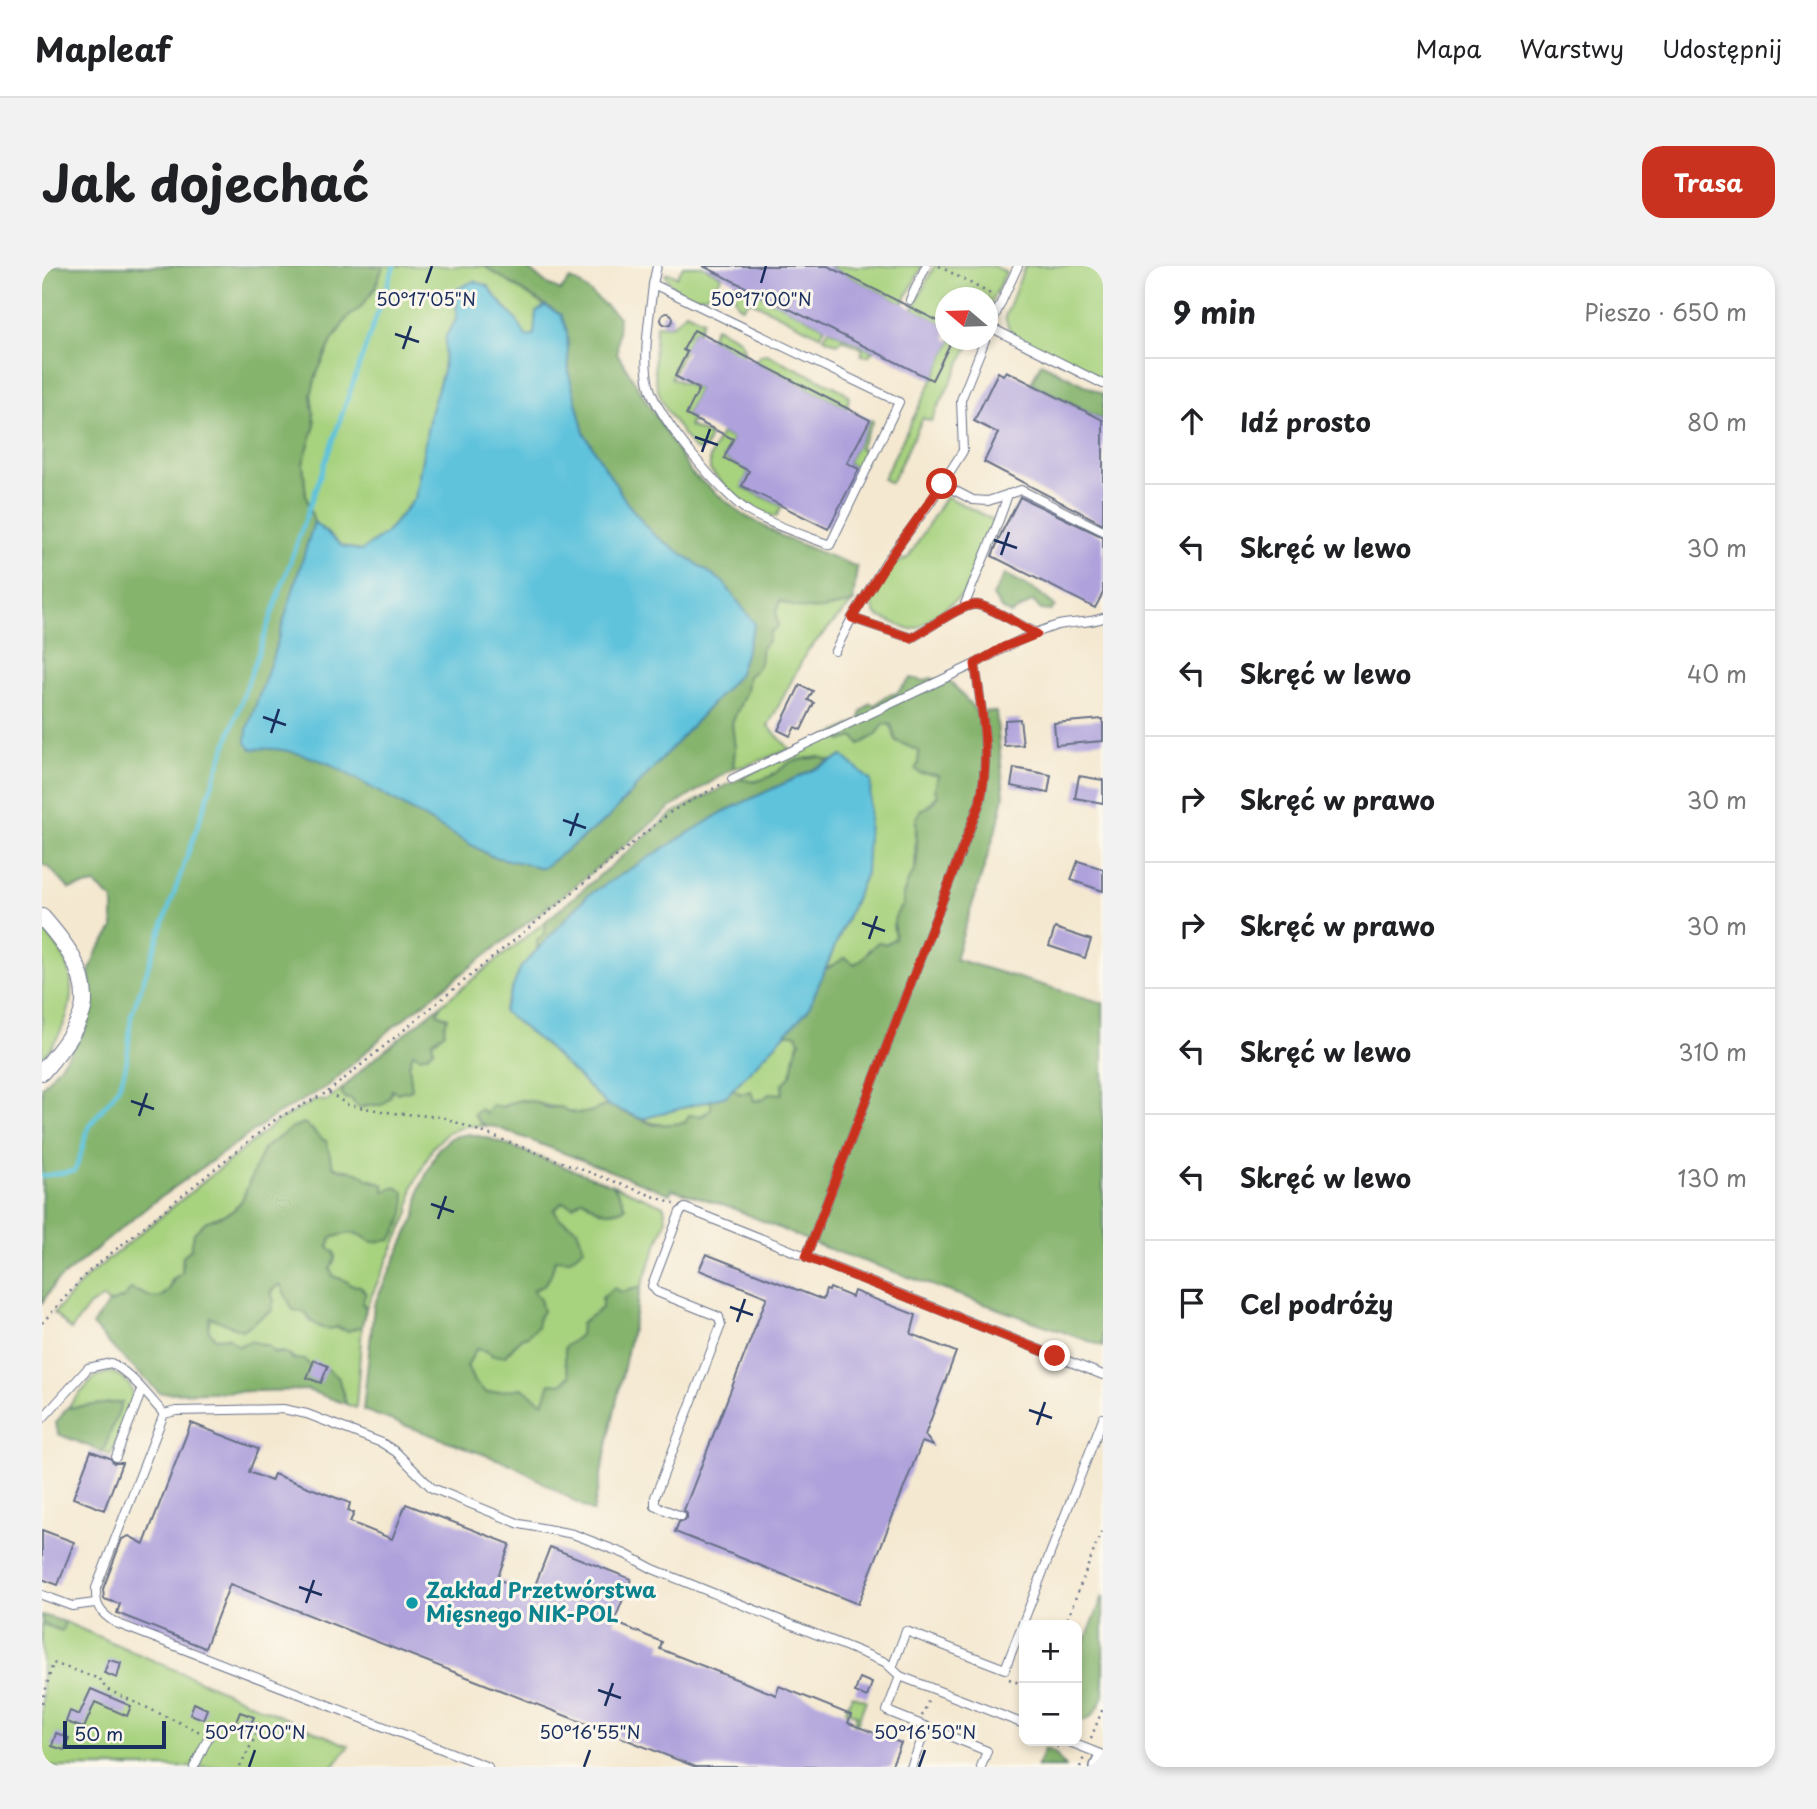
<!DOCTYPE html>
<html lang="pl">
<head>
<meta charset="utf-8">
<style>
	:root { --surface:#fff; --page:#f2f2f2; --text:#202124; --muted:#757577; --line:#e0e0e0; --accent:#c8321e }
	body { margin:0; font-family:"Playpen Sans",sans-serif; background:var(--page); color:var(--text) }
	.controls { position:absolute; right:21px; bottom:21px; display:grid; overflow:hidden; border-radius:14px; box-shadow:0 4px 10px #0003 }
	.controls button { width:63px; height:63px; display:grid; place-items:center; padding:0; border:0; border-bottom:2px solid var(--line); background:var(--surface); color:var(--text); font:35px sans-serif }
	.compass { position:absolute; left:893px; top:21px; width:63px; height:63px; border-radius:50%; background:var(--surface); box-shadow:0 4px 10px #0003; rotate:289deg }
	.scale { position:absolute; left:21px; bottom:18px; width:103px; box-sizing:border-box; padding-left:7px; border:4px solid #1b2f5e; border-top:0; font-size:19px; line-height:24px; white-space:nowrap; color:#1b2f5e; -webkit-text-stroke:5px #fbf7ec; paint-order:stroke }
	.stop { position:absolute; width:21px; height:21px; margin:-16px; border:5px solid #c8321e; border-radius:50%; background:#fff }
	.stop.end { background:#c8321e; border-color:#fff; box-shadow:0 2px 7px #0008 }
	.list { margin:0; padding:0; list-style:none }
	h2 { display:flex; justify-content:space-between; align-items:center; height:91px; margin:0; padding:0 28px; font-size:30px }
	h2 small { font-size:23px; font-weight:400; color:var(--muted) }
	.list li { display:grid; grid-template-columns:46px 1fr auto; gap:21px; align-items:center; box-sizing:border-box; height:126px; padding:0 28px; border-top:2px solid var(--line) }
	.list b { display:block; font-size:26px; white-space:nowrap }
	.list em { font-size:23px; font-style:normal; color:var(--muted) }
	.icon { flex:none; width:38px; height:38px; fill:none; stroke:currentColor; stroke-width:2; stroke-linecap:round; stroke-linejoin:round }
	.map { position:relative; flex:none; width:1061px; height:1501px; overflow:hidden; border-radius:21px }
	header { display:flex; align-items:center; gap:42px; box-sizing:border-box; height:98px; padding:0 35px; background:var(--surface); border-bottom:2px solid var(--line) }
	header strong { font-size:33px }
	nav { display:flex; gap:38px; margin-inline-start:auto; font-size:24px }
	.intro { display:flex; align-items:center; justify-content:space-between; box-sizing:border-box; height:168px; padding:0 42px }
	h1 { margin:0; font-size:49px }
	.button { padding:18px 32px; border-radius:21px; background:var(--accent); color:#fff; font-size:24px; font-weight:700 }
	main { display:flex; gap:42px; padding:0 42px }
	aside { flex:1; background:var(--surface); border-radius:21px; box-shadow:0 4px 10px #0003 }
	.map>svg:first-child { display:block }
</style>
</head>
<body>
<header>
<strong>Mapleaf</strong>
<nav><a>Mapa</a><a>Warstwy</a><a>Udostępnij</a></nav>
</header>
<div class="intro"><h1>Jak dojechać</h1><a class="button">Trasa</a></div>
<main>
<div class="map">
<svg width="1061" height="1501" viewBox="0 0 1061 1501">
	<rect width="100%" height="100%" fill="#fbf7ec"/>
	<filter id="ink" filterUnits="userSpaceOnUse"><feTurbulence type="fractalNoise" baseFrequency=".0143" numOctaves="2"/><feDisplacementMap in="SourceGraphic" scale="14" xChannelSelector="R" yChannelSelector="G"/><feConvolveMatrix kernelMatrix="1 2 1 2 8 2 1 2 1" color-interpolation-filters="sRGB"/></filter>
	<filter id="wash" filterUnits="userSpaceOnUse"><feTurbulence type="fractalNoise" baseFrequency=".00686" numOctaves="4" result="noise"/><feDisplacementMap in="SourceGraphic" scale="28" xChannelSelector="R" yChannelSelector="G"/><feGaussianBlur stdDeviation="1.57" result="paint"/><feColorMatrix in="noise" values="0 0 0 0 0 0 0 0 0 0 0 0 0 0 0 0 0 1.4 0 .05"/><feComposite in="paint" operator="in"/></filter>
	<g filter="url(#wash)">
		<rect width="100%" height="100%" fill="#f4e8d0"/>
		<g fill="#a7d27e" stroke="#61806e" stroke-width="2">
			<path d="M341 0H442L503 40 494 46 492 69 484 71C476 50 457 39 446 20L415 23 414 54 404 70 401 105 388 148 373 232 344 267 319 285 300 280 272 256 264 231 261 197 273 159 269 129 275 107 290 75 305 52 318 42 333 22Z"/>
			<path d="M641 0H661L680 10C676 16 673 24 666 28 651 37 629 23 623 8L627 7 635 11Z"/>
			<polygon points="786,0 880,0 862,35 859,37"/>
			<polygon points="892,0 952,0 964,6 946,43 945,32 903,32 903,59 871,43"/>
			<polygon points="983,0 1061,0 1061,114 969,69 963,51"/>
			<path d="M694 16 783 61 779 70 707 34 701 42C691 36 691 27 694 16Z"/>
			<path d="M644 46 661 54 656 66 652 64 629 112 657 123 644 149 650 153 647 160 668 170 664 181 656 185 652 183C614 132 609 124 614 59L629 60Z"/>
			<polygon points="673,61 697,73 702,83 700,90 668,72"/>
			<polygon points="787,63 831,85 826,90 819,89 821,83 800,73 796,78 782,72"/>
			<polygon points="910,74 930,74 889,155 881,152 849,217 841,213"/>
			<polygon points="724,88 802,125 807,131 805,142 713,96 719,89"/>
			<polygon points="828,154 831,155 817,182 826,187 818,203 805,197"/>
			<path d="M679 167 691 173 682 192 707 205 700 221 740 240 734 251C702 242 690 227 668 204V191Z"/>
			<polygon points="904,230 953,255 922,328 877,361 868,364 834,349 829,337 850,299 866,292"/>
			<path d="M738 334C766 348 783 344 811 336L765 385 726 460 748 483 704 500 691 502 693 483 690 457 704 425 706 409 719 383 725 375 728 366 736 361 734 347Z"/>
			<path d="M842 458 849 459 855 475 877 485 878 507 896 509 893 524 896 529 874 552 873 604 867 613 861 629V640L851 659 853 672 844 678 827 683 821 694 812 698 803 692 783 704 824 607 801 490 789 495C749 483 745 510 714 515 709 516 702 514 697 513L809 459 798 471H812L818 478 834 469Z"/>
			<path d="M504 655 502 668 495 675V684L479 701 461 745 504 780 565 839C548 847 535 852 519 841 505 842 495 835 481 834 471 834 443 848 436 855L442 860H424L406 866 391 881 371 920 367 947 324 1042 306 1016 291 1010 288 1003 293 993 292 986 286 982 289 972 306 966 338 974H349L341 926 337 916 302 906 291 900 284 875 275 871 270 863 235 873 221 883 200 934 191 945 163 956 149 983 141 990 140 1007 130 1013 126 1025 118 1031 108 1032 99 1026 67 1037 61 1032 48 1039 29 1064 12 1047 46 1010 236 855 274 834 285 835 301 822 300 828 304 833 308 832 317 842 333 839 350 823 369 817 367 799 371 787 397 772 395 747 400 738Z"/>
			<path d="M0 662C9 673 20 684 25 698 37 731 22 768 0 793Z"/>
			<path d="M743 768H755L759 776C747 794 758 802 741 818L740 828 712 835 691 823Z"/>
			<path d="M669 834V843C650 858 623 864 600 853Z"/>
			<path d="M571 919 622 940 624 955 599 1021C560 1032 542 1062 523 1095L528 1109 501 1137 445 1127 432 1116 425 1100 434 1083 463 1090 479 1072 491 1024C513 1017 505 1007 515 991 520 981 528 972 535 963L517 952 512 945 521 936 531 940 541 933C558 945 562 950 583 942L580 933Z"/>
			<path d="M238 1018C247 1032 261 1041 269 1056L306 1065 320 1060 314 1142 304 1138 296 1111 276 1107 244 1087 196 1080 173 1072 166 1063 167 1050 199 1064C226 1054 218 1033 238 1018Z"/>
			<path d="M69 1106C80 1110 90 1118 91 1131L69 1189 61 1186 80 1136 25 1142 53 1111Z"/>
			<polygon points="23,1356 307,1480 291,1501 0,1501 0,1358 19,1365"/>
			<polygon points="810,1429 824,1434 815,1458 812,1457 815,1449 804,1444"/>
		</g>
		<g fill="#85b46d" stroke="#507266" stroke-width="2">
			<path d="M0 0H341L333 22 318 42 305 52 290 75 275 107 269 129 273 159 261 197 264 231 272 256 231 391 205 464 209 482C237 480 262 488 288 498L449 590 501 602 565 553 696 409 713 358 681 316 611 268 585 237 542 167 527 108 525 65 519 49 442 0H483L503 17 518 25 528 13 538 18 577 51 575 87 649 207 700 248 743 272 815 301 811 336C783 344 766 348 738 335L734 347 736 361 728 366 726 375 719 383C720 396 718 402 706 410L704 425 690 457 693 483 691 502 627 543 525 626 350 762 286 820 234 849 109 938 13 1017 0 1037V821L27 788 45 761 51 736 47 706 55 686 71 663V634L53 618 27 623 7 601 0 598Z"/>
			<polygon points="999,97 1061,128 1061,154 989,117"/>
			<polygon points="963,308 995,325 1013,340 1009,345 999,344 991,335 969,348 959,343 951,330"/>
			<path d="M869 412 883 415 888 412 910 417 934 445 954 446 962 529 957 554 913 693 1061 737V1080L776 979 688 941 630 923 628 928 454 861C443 860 437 859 432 848L438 843 444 847 449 839 461 841 477 834 494 836 506 842 519 841C535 852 548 847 565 839L612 859 643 857 647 849 661 850 669 843V834L684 830 691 823 698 828 709 825 712 835 720 834 728 827 740 828 741 818C758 802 747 794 758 776L755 768H743L765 744 783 704 803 692 813 698C823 693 827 683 836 676L844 678 853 672C851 658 850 650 861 640V629L867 613 873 604 875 595 874 552 879 543 888 540 896 529 893 524 896 509 878 507 873 503 876 498 877 485 854 475 849 459 842 458 834 469 818 478 812 471 799 475 798 471 809 459 817 455 820 445 828 437 833 439 844 430 855 427Z"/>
			<polygon points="777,491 789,495 681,546 546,629 495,684 495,675 502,668 504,655 631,547 697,513 713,516 729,510 750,495"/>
			<polygon points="400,738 395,747 406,752 402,760 403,766 390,776 392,783 385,789 378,791 371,787 367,799 370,823 365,826 362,825 356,827 350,824 348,831 340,839 325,839 317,842 308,832 304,833 300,828 301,822 327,797"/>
			<path d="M262 857C271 863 274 871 284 875L291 900C304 907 317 902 325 913L342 919V925L354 921 362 926C366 945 359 958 349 974L329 976C312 963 307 967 289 972L286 981 292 986 293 993 288 1003 291 1010 306 1016 308 1019 318 1020 324 1027 320 1037 324 1042 320 1060 306 1065 296 1061C281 1066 272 1060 264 1047L251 1044 238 1018 229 1025 232 1035 229 1046C217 1050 212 1059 199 1064L168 1051 166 1063 173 1072 186 1071 196 1080 208 1075 227 1080 232 1087H244L251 1093 263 1094 271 1103 284 1102 296 1111 304 1138 265 1124 118 1127 75 1086 50 1059 67 1037 82 1032 89 1023C101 1027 116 1039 126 1025 133 1016 128 1014 140 1007L141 990 149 983 152 967 163 956 191 945 200 934 221 883 250 862Z"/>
			<path d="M427 868 449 873 571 919 580 933 583 942C562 950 558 945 541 933L531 940 521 936 512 944 517 952 535 963 542 982 527 994 513 993C510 1009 507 1019 491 1024L498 1033 501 1045 497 1051 495 1061 486 1070 479 1072 463 1090H451L445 1085 434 1083 425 1100 432 1116 445 1127 480 1122 501 1137 508 1117 520 1118 528 1110 523 1095V1081L538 1069 539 1057 560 1042V1032L571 1022 580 1026 599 1021 551 1246 471 1199 321 1144 332 1039 374 949 378 922 396 883 410 871Z"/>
			<polygon points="80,1136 61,1186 16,1168 14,1157 25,1142"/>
			<path d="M1061 1330V1431C1056 1443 1050 1456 1035 1455V1396Z"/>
			<polygon points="0,1349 23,1356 20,1365 0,1358"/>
			<polygon points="1002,1483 1012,1486 1023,1501 995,1501"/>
		</g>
		<g fill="#5ec3dc" stroke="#3c799d" stroke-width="2">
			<path d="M432 15 446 20C457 39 476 50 484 71L492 69 494 46 503 40 519 49 525 65 527 108 542 167 585 237 611 268 681 316 713 358 696 409 565 553 501 602 449 590 288 498C262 488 237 480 209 483L204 477 205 464 231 390 272 256 300 280 319 285 344 267 373 232 388 148 401 105 404 70 414 54 415 23Z"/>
			<polygon points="801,490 829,515 824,607 766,744 684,830 600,853 565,839 504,780 461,745 479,701 546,629 681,546"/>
		</g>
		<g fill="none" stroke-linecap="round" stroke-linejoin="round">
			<path stroke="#5ec3dc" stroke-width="4.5" d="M0 910 32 905C40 892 40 878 46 864 53 848 66 839 74 825 88 803 86 775 89 750L352 0"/>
		</g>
		<g id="blocks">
			<g fill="#afa2dc">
				<polygon points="661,0 786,0 904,59 904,74 910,74 890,114"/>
				<circle cx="625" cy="53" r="6"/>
				<polygon points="652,64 828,154 805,197 817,203 786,263 700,220 707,205 682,192 691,173 644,149 657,123 633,110 645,86 641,84"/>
				<polygon points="964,105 1061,154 1061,258 942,196 956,167 932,155 956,106 961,109"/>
				<polygon points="978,231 1061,271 1061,327 1053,342 950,290 960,266"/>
				<polygon points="758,419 771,425 766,434 772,437 759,464 753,461 748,470 736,464"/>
				<polygon points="978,453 981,479 962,480 961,461 963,461 963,454"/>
				<polygon points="1061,453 1061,475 1014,479 1012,457"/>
				<polygon points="972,502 1009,509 1006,527 969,520"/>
				<polygon points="1037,510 1061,514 1061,537 1033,532"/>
				<polygon points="1036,595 1061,603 1061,625 1029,614"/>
				<polygon points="1013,662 1049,674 1043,692 1007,680"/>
				<polygon points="664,988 781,1034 784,1024 787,1025 788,1022 810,1031 812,1025 874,1049 869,1068 914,1086 883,1169 891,1180 880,1176 816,1338 633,1266 637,1256 645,1253 645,1248 642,1244 725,1031 657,1004"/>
				<polygon points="272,1094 286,1100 279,1117 265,1112"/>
				<polygon points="149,1157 216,1183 207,1206 229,1215 232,1208 308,1237 306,1245 312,1247 308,1256 350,1273 364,1238 468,1278 455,1313 490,1327 508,1281 589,1313 572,1356 620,1376 618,1383 734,1429 737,1420 809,1449 806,1457 859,1477 849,1501 654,1501 188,1318 163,1382 75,1347 78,1338 62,1333 61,1323 80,1273 87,1270 102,1278"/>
				<polygon points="49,1185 68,1192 72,1197 80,1197 62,1244 31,1232"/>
				<polygon points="0,1264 32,1276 16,1319 0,1313"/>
				<polygon points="67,1394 79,1397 75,1412 62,1407"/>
				<polygon points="818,1412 830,1417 825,1431 813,1426"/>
				<polygon points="49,1423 89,1440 85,1450 53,1436 42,1462 24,1456 28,1445 37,1449"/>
				<polygon points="152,1437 165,1443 161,1453 148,1448"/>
				<polygon points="198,1446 212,1451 206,1464 193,1458"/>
				<polygon points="14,1467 27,1472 22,1484 10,1480"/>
			</g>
		</g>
	</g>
	<g filter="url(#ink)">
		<use href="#blocks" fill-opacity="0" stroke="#677086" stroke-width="2"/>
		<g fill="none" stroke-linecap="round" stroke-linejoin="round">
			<g stroke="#677086" stroke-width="10">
				<g id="service">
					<path d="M611 18C608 50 600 88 607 119 613 149 682 232 709 247 733 260 762 269 788 279L857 136 611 18 615 0"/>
					<polyline points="868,34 884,0"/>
					<polyline points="948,61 1061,118"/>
					<polyline points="945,67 976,0"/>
					<polyline points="900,218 931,234 946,235 979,224 1061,265"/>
					<path d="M922 341C936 303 954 267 966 228"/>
					<path d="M810 352 869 372C884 365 921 336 936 339 951 342 979 360 995 367"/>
					<polyline points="793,385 810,352 844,296 888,237 921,185 919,134 943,74"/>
					<path d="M690 513 933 398C958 384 985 369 1013 360 1028 355 1045 358 1061 352"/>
					<path d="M764 991 938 536C949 486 940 448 933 398"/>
					<path d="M0 1153 46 1102 69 1097C91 1109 106 1130 122 1148"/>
					<polyline points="74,1191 100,1124"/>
					<polyline points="639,1250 613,1240 613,1231 679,1059 677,1051 615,1026 610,1020 638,946 643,942 1061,1109"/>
					<polyline points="0,1329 30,1340 53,1337"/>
					<polyline points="850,1402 864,1365 963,1403 1061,1152"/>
					<polyline points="1025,1475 1061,1489"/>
					<polyline points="152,1501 167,1470"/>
					<path d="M446 1501 74 1357C58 1347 53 1340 54 1322L122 1148 134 1145 241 1143 265 1148 340 1177 354 1186 390 1222 478 1258 531 1268 583 1288 611 1303 843 1396 858 1410"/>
					<polyline points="869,1501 885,1461"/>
					<polyline points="939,1501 945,1485 845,1445 858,1410 982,1458"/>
				</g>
			</g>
			<g stroke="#677086" stroke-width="18">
				<path id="minor" d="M0 651C21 675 44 703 42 737 41 757 13 791 0 806"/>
			</g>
			<g stroke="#677086" stroke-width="24">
				<polyline id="tertiary" points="1059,1501 1061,1497"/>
			</g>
			<g stroke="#677086" stroke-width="2.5" stroke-dasharray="2 5" stroke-linecap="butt">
				<polyline points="897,0 952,30"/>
				<polyline points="286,826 630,545 680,518"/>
				<polyline points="0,1057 45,1007 234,853 286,826 306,839 351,847 400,851 632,938"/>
				<polyline points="1023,1359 1061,1261"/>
				<polyline points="967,1413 982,1419"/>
				<polyline points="0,1437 11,1397 58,1413 64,1423 158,1466"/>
				<polyline points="880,1450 887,1433"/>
				<polyline points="1049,1472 1061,1442"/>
				<polyline points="1002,1475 1016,1481"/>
				<polyline points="198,1501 215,1467"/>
				<polyline points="1038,1501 1042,1491"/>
			</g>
			<use href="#service" stroke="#fff" stroke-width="8"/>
			<use href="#minor" stroke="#fff" stroke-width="16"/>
			<use href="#tertiary" stroke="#fff" stroke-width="21"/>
		</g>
	</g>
	<g fill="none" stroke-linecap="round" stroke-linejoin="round" filter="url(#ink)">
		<path stroke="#c8321e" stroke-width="9" d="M900 218 845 296 810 352 869 372C884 365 921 336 936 339 951 342 979 360 995 368L962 381 933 398C940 448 949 486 938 536L764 991 1013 1090"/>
	</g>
	<path fill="none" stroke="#1b2f5e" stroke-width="2.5" d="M384 17 390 0M719 17 724 0M353 68 377 76M361 83 369 60M653 171 676 179M660 186 668 163M952 274 975 282M959 289 967 266M221 451 244 459M229 467 237 443M521 554 544 562M528 570 536 547M820 657 843 665M827 673 835 650M89 835 112 843M97 850 105 827M389 938 412 946M396 953 404 930M688 1041 711 1049M695 1056 703 1033M987 1144 1010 1152M995 1159 1003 1136M257 1321 280 1329M264 1337 272 1314M556 1424 579 1432M563 1440 571 1417M207 1501 213 1484M542 1501 548 1484M877 1501 883 1484"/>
	<circle fill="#0f9aa8" stroke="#fbf7ec" stroke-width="2.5" cx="370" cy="1337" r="7"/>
	<g text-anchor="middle" stroke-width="6" stroke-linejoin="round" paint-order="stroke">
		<g font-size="21" font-weight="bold" fill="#0d838f" stroke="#fbf7ec" text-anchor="start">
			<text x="384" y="1332">Zakład Przetwórstwa<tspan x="384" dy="24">Mięsnego NIK-POL</tspan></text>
		</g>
	</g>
	<g font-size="18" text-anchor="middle" fill="#1b2f5e" stroke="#fbf7ec" stroke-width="6" stroke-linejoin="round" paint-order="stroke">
		<text x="384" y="40">50°17'05"N</text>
		<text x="719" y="40">50°17'00"N</text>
		<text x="213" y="1473">50°17'00"N</text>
		<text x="548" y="1473">50°16'55"N</text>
		<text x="883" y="1473">50°16'50"N</text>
	</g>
</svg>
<div class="controls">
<button>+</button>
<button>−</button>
</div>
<svg class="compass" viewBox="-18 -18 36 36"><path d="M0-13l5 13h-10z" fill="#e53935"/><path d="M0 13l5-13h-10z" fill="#757577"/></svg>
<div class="scale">50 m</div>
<div class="stop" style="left:900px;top:218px"></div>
<div class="stop end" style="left:1013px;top:1090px"></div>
</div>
<aside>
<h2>9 min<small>Pieszo · 650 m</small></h2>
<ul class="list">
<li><svg class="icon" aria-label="ahead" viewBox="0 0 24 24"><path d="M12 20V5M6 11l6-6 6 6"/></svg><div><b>Idź prosto</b></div><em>80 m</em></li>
<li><svg class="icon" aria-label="left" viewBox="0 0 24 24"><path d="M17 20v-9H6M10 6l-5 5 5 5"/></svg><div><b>Skręć w lewo</b></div><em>30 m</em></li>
<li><svg class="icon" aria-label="left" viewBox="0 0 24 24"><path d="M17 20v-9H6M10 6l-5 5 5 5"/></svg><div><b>Skręć w lewo</b></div><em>40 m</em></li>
<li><svg class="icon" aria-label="right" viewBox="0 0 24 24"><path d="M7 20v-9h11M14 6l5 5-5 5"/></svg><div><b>Skręć w prawo</b></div><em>30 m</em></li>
<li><svg class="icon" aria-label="right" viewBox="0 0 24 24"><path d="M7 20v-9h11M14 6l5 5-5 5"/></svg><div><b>Skręć w prawo</b></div><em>30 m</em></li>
<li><svg class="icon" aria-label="left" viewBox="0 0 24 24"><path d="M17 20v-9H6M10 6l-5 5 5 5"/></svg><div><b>Skręć w lewo</b></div><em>310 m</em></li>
<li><svg class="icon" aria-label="left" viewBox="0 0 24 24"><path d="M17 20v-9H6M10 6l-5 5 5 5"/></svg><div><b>Skręć w lewo</b></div><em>130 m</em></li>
<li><svg class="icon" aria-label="arrive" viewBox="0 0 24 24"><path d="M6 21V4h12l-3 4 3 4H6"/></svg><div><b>Cel podróży</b></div></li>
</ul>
</aside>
</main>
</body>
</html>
